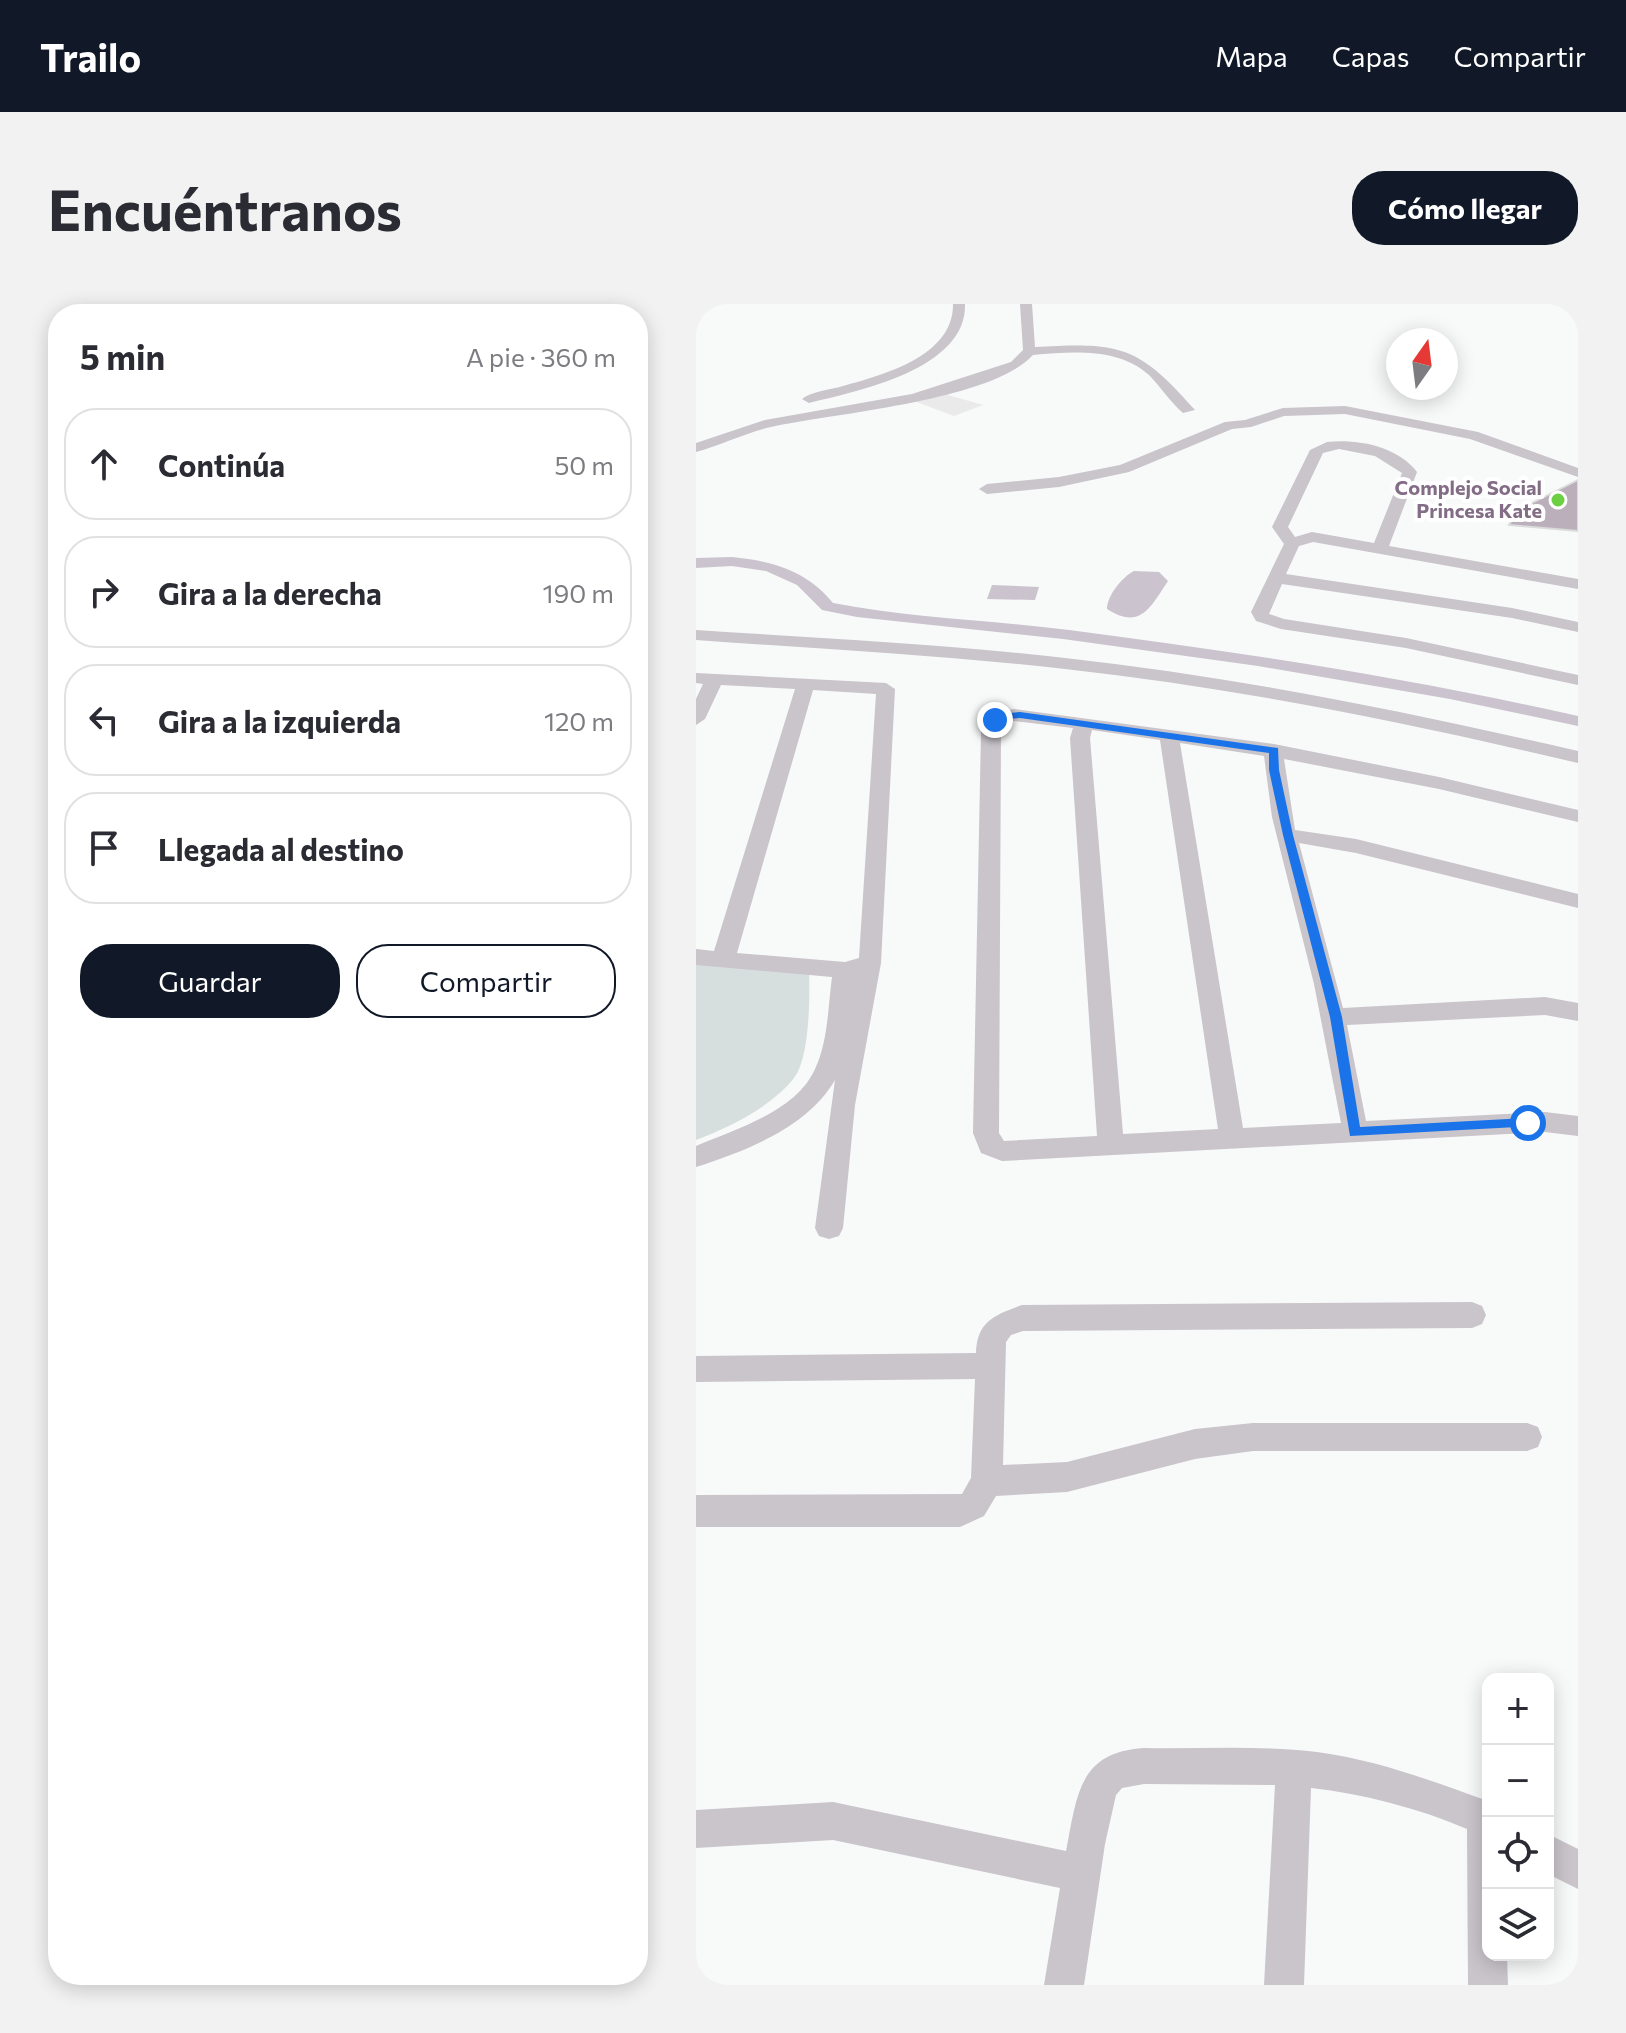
<!DOCTYPE html>
<html lang="es">
<head>
<meta charset="utf-8">
<style>
	:root { --surface:#fff; --page:#f2f2f3; --text:#2b2b33; --muted:#7c7c81; --line:#e1e1e2; --accent:#111827 }
	body { margin:0; font-family:Commissioner,sans-serif; background:var(--page); color:var(--text) }
	.controls { position:absolute; right:24px; bottom:24px; display:grid; overflow:hidden; border-radius:16px; box-shadow:0 4px 20px #0003 }
	.controls button { width:72px; height:72px; display:grid; place-items:center; padding:0; border:0; border-bottom:2px solid var(--line); background:var(--surface); color:var(--text); font:40px sans-serif }
	.compass { position:absolute; left:690px; top:24px; width:72px; height:72px; border-radius:50%; background:var(--surface); box-shadow:0 4px 20px #0003; rotate:14deg }
	.stop { position:absolute; width:24px; height:24px; margin:-18px; border:6px solid #1a73e8; border-radius:50%; background:#fff }
	.stop.end { background:#1a73e8; border-color:#fff; box-shadow:0 2px 8px #0008 }
	.list { margin:0; padding:0; list-style:none }
	h2 { display:flex; justify-content:space-between; align-items:center; height:104px; margin:0; padding:0 32px; font-size:34px }
	h2 small { font-size:26px; font-weight:400; color:var(--muted) }
	.list li { display:grid; grid-template-columns:52px 1fr auto; gap:24px; align-items:center; box-sizing:border-box; height:112px; margin:0 16px 16px; padding:0 16px; border:2px solid var(--line); border-radius:32px }
	.list b { display:block; font-size:30px; white-space:nowrap }
	.list em { font-size:26px; font-style:normal; color:var(--muted) }
	.actions { display:flex; gap:16px; padding:24px 32px }
	.actions a { flex:1; padding:18px 0; border:2px solid var(--accent); border-radius:32px; text-align:center; font-size:28px; color:var(--accent) }
	.actions .main { background:var(--accent); color:#fff }
	.icon { flex:none; width:44px; height:44px; fill:none; stroke:currentColor; stroke-width:2; stroke-linecap:round; stroke-linejoin:round }
	.map { position:relative; flex:none; width:882px; height:1681px; overflow:hidden; border-radius:32px }
	header { display:flex; align-items:center; gap:48px; box-sizing:border-box; height:112px; padding:0 40px; background:var(--accent); color:#fff }
	header strong { font-size:38px }
	nav { display:flex; gap:44px; margin-inline-start:auto; font-size:28px }
	.intro { display:flex; align-items:center; justify-content:space-between; box-sizing:border-box; height:192px; padding:0 48px }
	h1 { margin:0; font-size:56px }
	.button { padding:20px 36px; border-radius:32px; background:var(--accent); color:#fff; font-size:28px; font-weight:700 }
	main { display:flex; gap:48px; padding:0 48px }
	aside { flex:1; background:var(--surface); border-radius:32px; box-shadow:0 4px 20px #0003 }
	.map>svg:first-child { display:block }
</style>
</head>
<body>
<header>
<strong>Trailo</strong>
<nav><a>Mapa</a><a>Capas</a><a>Compartir</a></nav>
</header>
<div class="intro"><h1>Encuéntranos</h1><a class="button">Cómo llegar</a></div>
<main>
<aside>
<h2>5 min<small>A pie · 360 m</small></h2>
<ul class="list">
<li><svg class="icon" aria-label="ahead" viewBox="0 0 24 24"><path d="M12 20V5M6 11l6-6 6 6"/></svg><div><b>Continúa</b></div><em>50 m</em></li>
<li><svg class="icon" aria-label="right" viewBox="0 0 24 24"><path d="M7 20v-9h11M14 6l5 5-5 5"/></svg><div><b>Gira a la derecha</b></div><em>190 m</em></li>
<li><svg class="icon" aria-label="left" viewBox="0 0 24 24"><path d="M17 20v-9H6M10 6l-5 5 5 5"/></svg><div><b>Gira a la izquierda</b></div><em>120 m</em></li>
<li><svg class="icon" aria-label="arrive" viewBox="0 0 24 24"><path d="M6 21V4h12l-3 4 3 4H6"/></svg><div><b>Llegada al destino</b></div></li>
</ul>
<div class="actions"><a class="main">Guardar</a><a>Compartir</a></div>
</aside>
<div class="map">
<svg width="882" height="1681" viewBox="0 0 882 1681">
	<rect width="100%" height="100%" fill="#f8f9f9"/>
	<polygon fill="#eaeaeb" points="245,89 287,101 258,112 218,97"/>
	<path fill="#d7dede" d="M0 653 113 665C114 691 114 753 98 774 75 803 34 823 0 836Z"/>
	<g fill="#cbc3cd">
		<path d="M438 267 463 268 472 277C455 302 445 327 411 305 411 292 426 273 438 267Z"/>
		<polygon points="296,281 343,283 339,296 291,295"/>
	</g>
	<g fill="none" stroke-linecap="round" stroke-linejoin="round">
		<path fill="#cbc3cd" fill-rule="evenodd" d="M36 253C77 257 111 267 137 299 215 314 294 316 373 326 544 348 714 374 882 412V422L754 395 562 362 367 335 161 313 126 306 101 281 70 267 36 262 0 264V254Z"/>
	</g>
	<polygon fill="#baafbb" stroke="#dadbdb" stroke-width="2" points="882,176 882,227 813,221 822,206"/>
	<g fill="none" stroke-linecap="round" stroke-linejoin="round">
		<g fill="#cac4cb" fill-rule="evenodd">
			<path d="M257 0H269C271 65 162 87 113 99L106 95C116 87 134 86 147 82 187 71 258 52 257 0Z"/>
			<path d="M324 0H336L339 43C424 38 442 41 499 106L487 109C474 98 465 83 453 71 421 43 376 48 337 51 295 97 139 109 75 123 49 129 26 141 0 148V139L69 116 216 90 315 58 327 46Z"/>
			<polygon points="649,102 782,128 882,164 882,173 774,135 649,110 588,112 555,123 536,125 433,168 363,183 291,190 283,185 291,180 363,173 424,161 529,118 549,116 587,104"/>
			<path d="M631 138C662 135 701 142 721 168L693 242 882 275V285L617 238 603 242 590 270 816 304 882 318V328L816 314 586 280 573 310 588 315 710 334 882 371V381L710 344 585 325 560 317 555 308 588 240 576 223 614 146ZM643 145 679 152 706 169 678 239 616 228 599 233 592 223 627 149Z"/>
			<path d="M0 326C123 334 246 340 369 354 542 373 713 408 882 447V459C713 419 542 384 369 365 246 351 123 345 0 336Z"/>
			<path d="M0 369 190 379 199 385 185 659 159 801 147 924 143 932 133 935 123 932 119 924 139 776C112 823 50 847 0 863V842C39 825 100 808 119 765 132 738 132 703 136 673L0 661V645L18 647 99 385 25 381 9 415 0 421V395L7 380 0 379ZM117 386 180 390 163 654 149 658 41 649Z"/>
			<path d="M318 405 578 440 743 473 882 506V518L743 485 588 455 599 526 660 535 882 590V604L660 549 603 539 647 704 849 693 882 699V717L849 711 651 721 670 817 849 808 882 812V832L849 828 306 857 285 849 277 829 285 428 294 410ZM318 417 377 424 374 434 401 832 308 837 303 829 305 428 309 418ZM396 426 464 436 522 825 427 830 394 434ZM484 439 568 452 576 513 618 680 645 819 547 824Z"/>
			<path d="M776 998 786 1002 790 1011 786 1020 776 1024 327 1027 315 1031 310 1038 307 1161 371 1158 499 1125 557 1119H831L842 1123 846 1133 842 1143 831 1147H557L499 1155 371 1188 300 1192 288 1212 264 1223H0V1191L266 1190 275 1174 279 1075 0 1078V1052L280 1049C281 1017 299 1011 326 1001Z"/>
			<path d="M448 1444C505 1445 564 1441 621 1448 681 1456 736 1477 792 1497V1651H811L812 1681H772L771 1525C722 1504 668 1490 615 1484L608 1681H568L579 1481 448 1480 426 1484 420 1491 409 1540 388 1681H348L364 1584 137 1536 0 1544V1506L137 1498 370 1547C381 1492 382 1448 448 1444Z"/>
			<polygon points="852,1530 882,1545 882,1585 852,1570"/>
		</g>
	</g>
	<polygon fill="#1a73e8" points="324,408 582,444 583,466 597,531 646,713 664,823 832,814 839,819 837,822 654,832 634,713 587,531 573,466 573,449 324,414 308,415 299,419 294,416 302,410"/>
	<circle fill="#6dcf43" stroke="#fff" stroke-width="3" cx="862" cy="196" r="8"/>
	<g text-anchor="middle" stroke-width="8" stroke-linejoin="round" paint-order="stroke">
		<g font-size="20" font-weight="bold" fill="#836c85" stroke="#fff" text-anchor="end">
			<text x="846" y="191">Complejo Social<tspan x="846" dy="23">Princesa Kate</tspan></text>
		</g>
	</g>
</svg>
<div class="controls">
<button>+</button>
<button>−</button>
<button><svg class="icon" aria-label="locate" viewBox="0 0 24 24"><circle cx="12" cy="12" r="6"/><path d="M12 2v4M12 18v4M2 12h4M18 12h4"/></svg></button>
<button><svg class="icon" aria-label="layers" viewBox="0 0 24 24"><path d="M12 4l9 5-9 5-9-5zM3 14l9 5 9-5"/></svg></button>
</div>
<svg class="compass" viewBox="-18 -18 36 36"><path d="M0-13l5 13h-10z" fill="#e53935"/><path d="M0 13l5-13h-10z" fill="#7c7c81"/></svg>
<div class="stop" style="left:832px;top:819px"></div>
<div class="stop end" style="left:299px;top:416px"></div>
</div>
</main>
</body>
</html>
